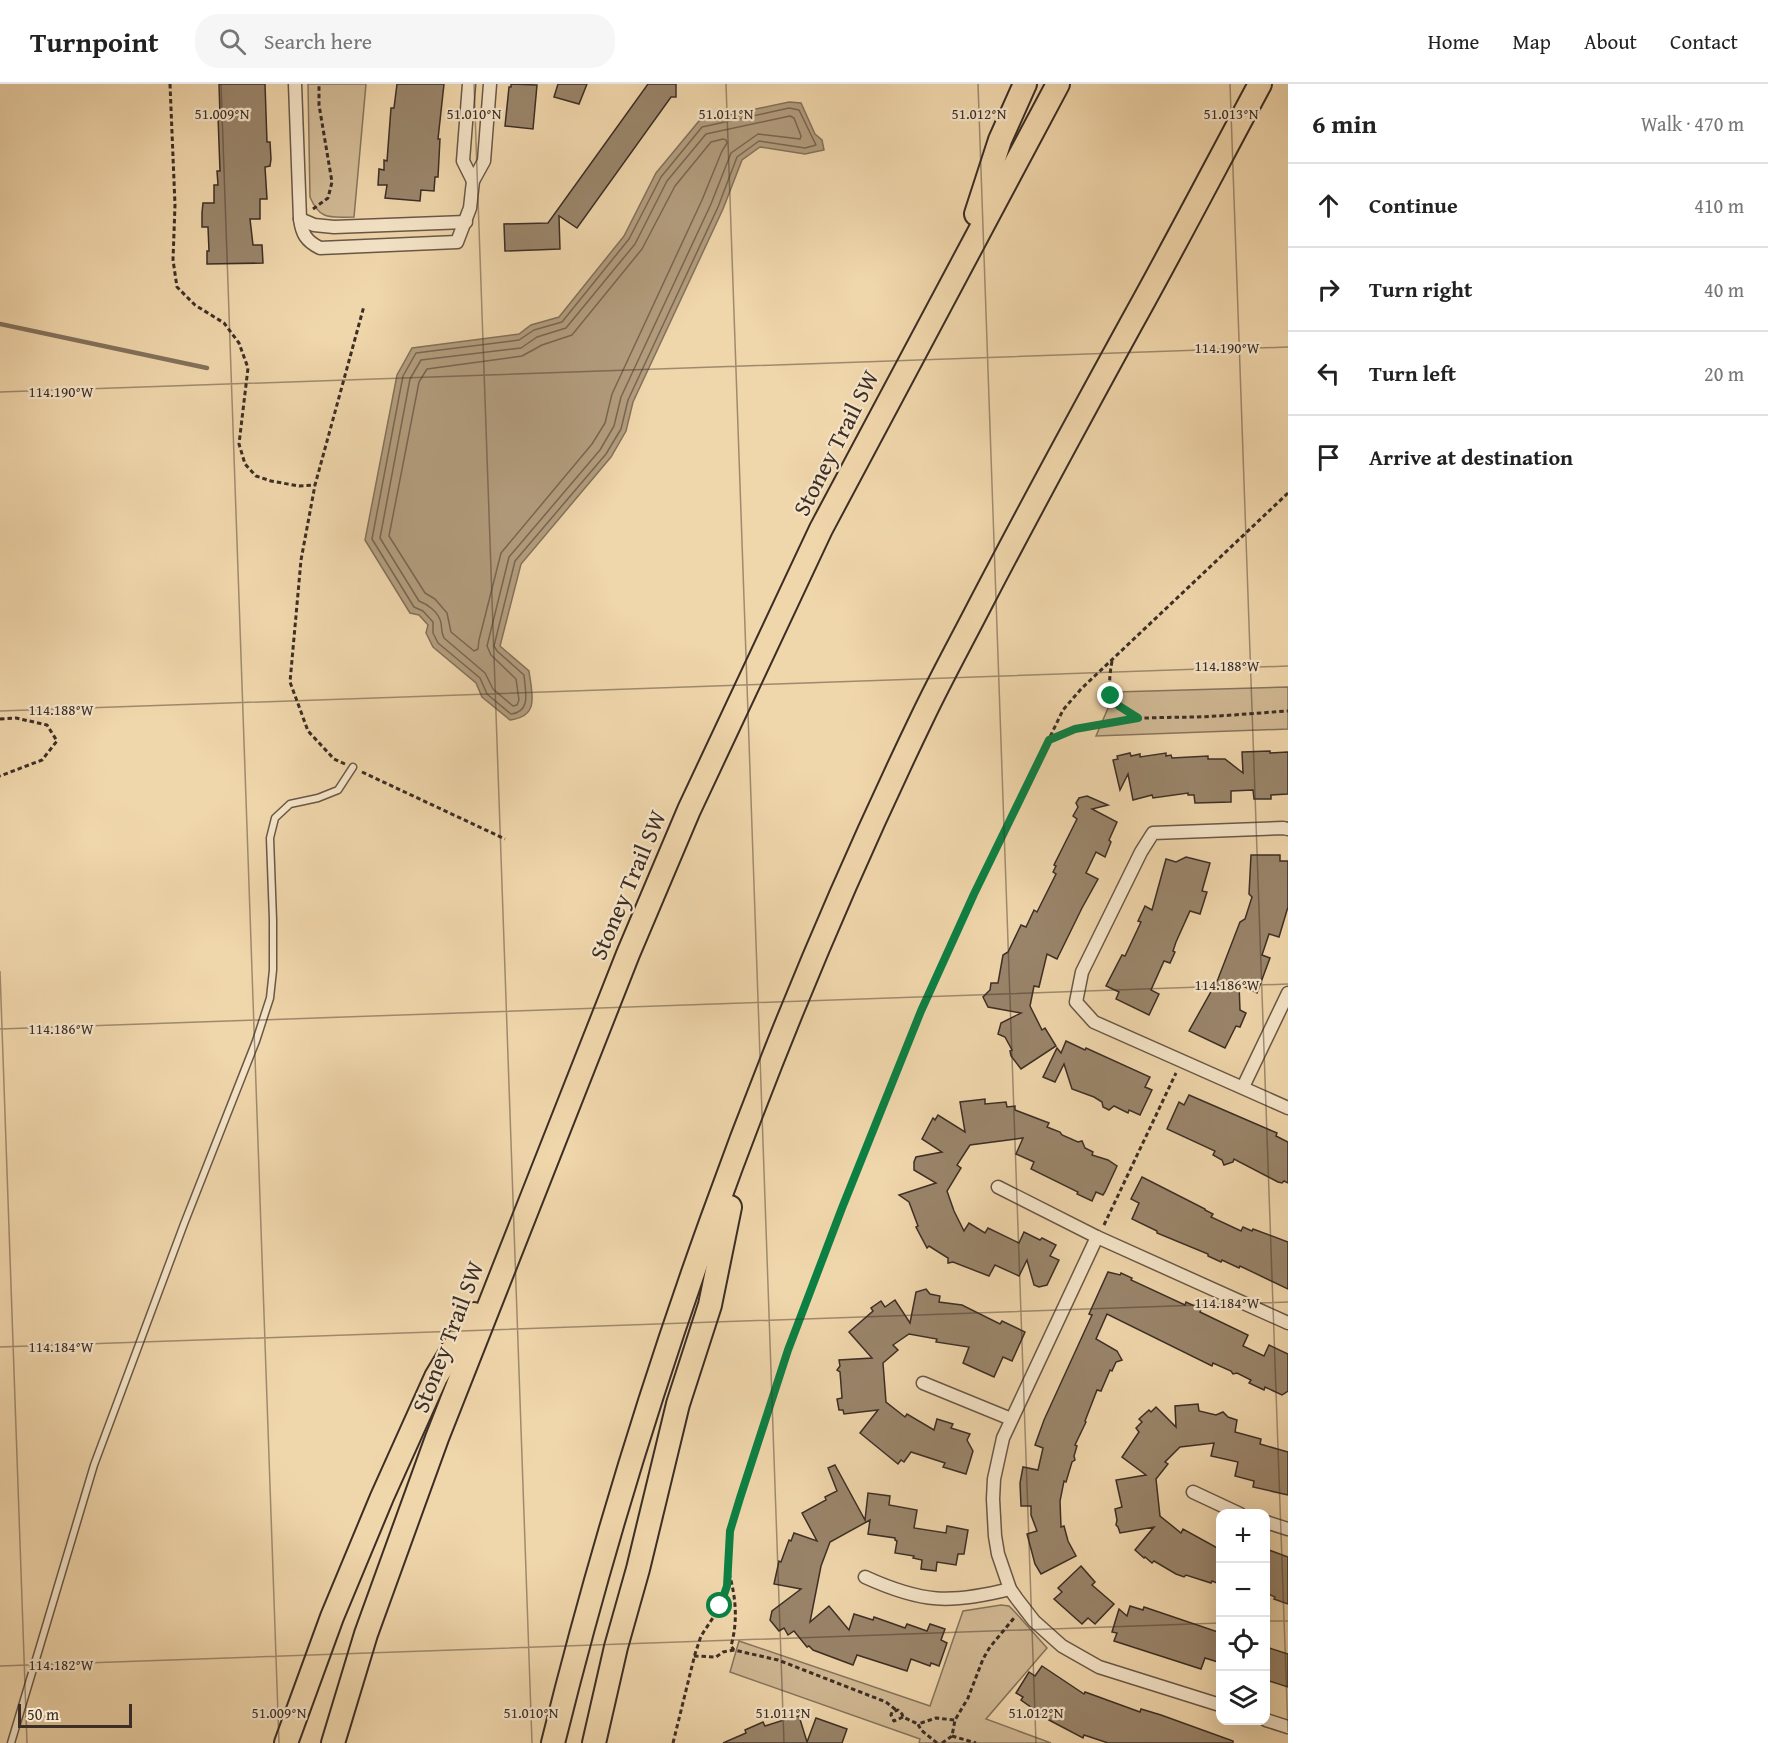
<!DOCTYPE html>
<html lang="en">
<head>
<meta charset="utf-8">
<style>
	:root { --surface:#fff; --page:#f6f6f6; --text:#222; --muted:#767676; --line:#e0e0e0 }
	body { margin:0; font-family:"Gentium Book Plus",serif; background:var(--page); color:var(--text) }
	.controls { position:absolute; right:18px; bottom:18px; display:grid; overflow:hidden; border-radius:12px; box-shadow:0 6px 24px #0002 }
	.controls button { width:54px; height:54px; display:grid; place-items:center; padding:0; border:0; border-bottom:2px solid var(--line); background:var(--surface); color:var(--text); font:30px sans-serif }
	.scale { position:absolute; left:18px; bottom:15px; width:114px; box-sizing:border-box; padding-left:6px; border:3px solid #3c2e26; border-top:0; font-size:16px; line-height:21px; white-space:nowrap; color:#3c2e26; -webkit-text-stroke:4px #f5e4c8; paint-order:stroke }
	.stop { position:absolute; width:18px; height:18px; margin:-14px; border:4px solid #0b8043; border-radius:50%; background:#fff }
	.stop.end { background:#0b8043; border-color:#fff; box-shadow:0 2px 6px #0008 }
	.list { margin:0; padding:0; list-style:none }
	h2 { display:flex; justify-content:space-between; align-items:center; height:78px; margin:0; padding:0 24px; font-size:26px }
	h2 small { font-size:20px; font-weight:400; color:var(--muted) }
	.list li { display:grid; grid-template-columns:39px 1fr auto; gap:18px; align-items:center; box-sizing:border-box; height:84px; padding:0 24px; border-top:2px solid var(--line) }
	.list b { display:block; font-size:22px; white-space:nowrap }
	.list em { font-size:20px; font-style:normal; color:var(--muted) }
	.icon { flex:none; width:33px; height:33px; fill:none; stroke:currentColor; stroke-width:2; stroke-linecap:round; stroke-linejoin:round }
	.map { position:relative; flex:none; width:1288px; height:1659px; overflow:hidden }
	header { display:flex; align-items:center; gap:36px; box-sizing:border-box; height:84px; padding:0 30px; background:var(--surface); border-bottom:2px solid var(--line) }
	header strong { font-size:28px }
	nav { display:flex; gap:33px; margin-inline-start:auto; font-size:21px }
	.search { width:420px; height:54px; background:var(--page); display:flex; align-items:center; gap:15px; box-sizing:border-box; padding:0 21px; border-radius:24px; color:var(--muted); font-size:22px }
	main { display:flex }
	aside { flex:1; background:var(--surface) }
	.map>svg:first-child { display:block }
</style>
</head>
<body>
<header>
<strong>Turnpoint</strong>
<div class="search"><svg class="icon" aria-label="search" viewBox="0 0 24 24"><circle cx="10" cy="10" r="6"/><path d="M15 15l6 6"/></svg>Search here</div>
<nav><a>Home</a><a>Map</a><a>About</a><a>Contact</a></nav>
</header>
<main>
<div class="map">
<svg width="1288" height="1659" viewBox="0 0 1288 1659">
	<rect width="100%" height="100%" fill="#f0d6ab"/>
	<filter id="stains"><feTurbulence type="fractalNoise" baseFrequency=".00333" numOctaves="4"/><feColorMatrix values="0 0 0 0 .2 0 0 0 0 .09 0 0 0 0 .02 0 0 0 .5 -.17"/></filter>
	<radialGradient id="worn" r=".72"><stop offset=".6" stop-color="#630" stop-opacity="0"/><stop offset="1" stop-color="#630" stop-opacity=".3"/></radialGradient>
	<g fill="#d1b994" stroke="#86745d" stroke-width="1.5">
		<path d="M308 0H366L354 133C331 133 320 137 310 113Z"/>
		<polygon points="1288,603 1288,645 1096,652 1115,608"/>
		<polygon points="1001,1521 1009,1522 1014,1527 1047,1564 986,1635 1051,1659 919,1659 920,1655 730,1588 739,1557 930,1622 963,1527"/>
	</g>
	<path fill="#b39d7e" stroke="#83715b" stroke-width="1.5" d="M789 18 801 19 815 50 822 56 824 66 805 70 760 63 742 76 723 125 633 318 626 347 611 373 521 480 500 562 529 587C532 611 540 632 510 636L482 613 476 599 433 563 426 549 428 541 419 531 410 529 365 456 397 291 412 264 519 250 531 241 559 233 624 152 656 89 699 37Z"/>
	<g fill="none" stroke-linecap="round" stroke-linejoin="round">
		<g stroke="#786652" stroke-width="1.5">
			<path d="M789 24 799 26 816 61 805 64 759 57 737 73 718 123 628 316 621 345 606 370 515 477 494 562 497 567 524 591C525 606 532 628 511 630L487 610 480 594 438 559 433 549V538L423 527 414 523 372 455 403 292 416 269 519 256 534 246 562 238 629 155 661 93 702 43Z"/>
			<path d="M790 32 794 34 801 52 800 55 758 50 731 69 711 120 621 313 614 342 600 366 509 473 487 562 491 571 516 595 519 616 517 621 513 622 493 605 485 589 444 554C441 548 442 545 441 539 439 528 427 520 419 517L380 454 410 295 421 276 521 264 537 253 566 244 635 160 667 97 706 50Z"/>
			<polygon points="723,55 726,56 727,59 722,67 702,116 612,310 605,339 592,360 501,469 479,556 478,565 474,567 451,548 447,529 435,515 425,509 389,452 419,298 427,285 522,272 542,261 572,251 642,165 675,102 711,58"/>
		</g>
		<polyline stroke="#83715b" stroke-width="4.5" points="0,240 207,284"/>
	</g>
	<g fill="#9a856b" stroke="#3c2e26" stroke-width="1.5">
		<polygon points="219,0 265,0 267,58 270,58 271,75 270,82 265,83 267,115 260,115 260,135 250,135 253,161 262,161 263,179 207,180 207,167 209,167 208,143 202,143 202,129 203,119 214,119 214,101 218,101 217,87 220,87 218,32 220,32"/>
		<polygon points="397,0 444,0 438,55 440,55 438,93 435,93 434,107 421,106 420,117 385,114 387,101 378,101 379,85 384,86 384,76 387,77 391,24 394,24"/>
		<polygon points="511,0 537,1 533,45 505,42 509,3 511,3"/>
		<polygon points="558,0 587,0 579,20 554,13"/>
		<polygon points="648,0 676,0 676,13 671,13 577,144 559,132 560,165 505,167 504,140 548,139"/>
		<polygon points="1270,667 1270,669 1288,668 1288,710 1271,711 1271,715 1254,715 1253,706 1231,707 1231,718 1195,719 1194,711 1188,711 1188,709 1153,714 1152,711 1133,716 1128,690 1120,706 1113,676 1118,675 1117,672 1130,669 1131,672 1140,670 1140,673 1166,669 1166,672 1171,671 1172,674 1208,672 1208,675 1225,675 1243,689 1242,668"/>
		<polygon points="1087,712 1108,721 1092,725 1117,738 1109,756 1111,758 1105,773 1096,768 1086,789 1098,795 1082,824 1057,875 1047,870 1039,903 1034,902 1030,922 1042,946 1045,944 1056,962 1021,985 1011,972 1010,967 1012,966 1005,953 998,950 1001,939 1021,929 988,923 983,913 990,906 991,899 998,899 1003,871 1008,868 1021,841 1026,843 1034,826 1037,828 1056,790 1053,788 1056,782 1054,781 1077,735 1073,732 1078,723 1076,719 1079,714"/>
		<polygon points="1251,771 1280,771 1280,777 1288,777 1288,823 1279,853 1269,850 1262,871 1270,874 1257,909 1239,900 1240,926 1246,929 1240,943 1236,942 1225,964 1189,947 1218,895 1240,838 1245,835 1252,813 1249,810"/>
		<polygon points="1186,773 1210,779 1202,807 1207,808 1200,830 1190,827 1176,858 1173,867 1175,868 1170,879 1164,877 1151,906 1159,910 1149,931 1116,915 1119,908 1106,902 1122,871 1125,872 1141,838 1138,837 1145,822 1152,826 1166,775 1176,778"/>
		<polygon points="1066,957 1085,966 1086,964 1150,993 1145,1003 1152,1006 1140,1031 1129,1026 1128,1029 1114,1022 1109,1026 1103,1023 1102,1018 1094,1013 1072,1005 1064,980 1055,998 1043,993 1057,964 1061,969"/>
		<polygon points="1189,1011 1277,1049 1276,1052 1288,1058 1288,1099 1284,1097 1282,1099 1278,1098 1234,1075 1233,1078 1224,1081 1222,1076 1213,1071 1215,1067 1167,1045 1179,1018 1184,1021"/>
		<polygon points="985,1015 985,1020 1006,1018 1007,1023 1015,1022 1015,1026 1049,1039 1047,1043 1060,1048 1062,1051 1078,1058 1082,1057 1085,1064 1093,1068 1092,1071 1108,1076 1117,1082 1105,1108 1103,1111 1096,1108 1092,1117 1077,1110 1078,1108 1031,1085 1034,1078 1016,1070 1023,1054 970,1061 957,1081 961,1084 947,1107 954,1127 964,1147 969,1139 985,1149 988,1144 1019,1159 1024,1148 1040,1156 1042,1154 1056,1161 1050,1172 1059,1176 1047,1201 1039,1203 1034,1201 1027,1176 1019,1192 995,1181 989,1192 953,1178 948,1179 948,1174 929,1162 927,1164 916,1143 918,1142 909,1118 899,1111 936,1099 914,1086 914,1078 916,1073 942,1068 922,1055 933,1034 935,1036 938,1031 965,1048 960,1018"/>
		<polygon points="1142,1093 1205,1125 1205,1126 1213,1130 1211,1133 1241,1147 1243,1143 1252,1147 1253,1145 1288,1158 1288,1205 1240,1182 1239,1184 1222,1176 1221,1178 1208,1172 1208,1170 1157,1149 1157,1147 1132,1135 1139,1119 1131,1115"/>
		<polygon points="1108,1188 1120,1191 1121,1189 1132,1194 1131,1196 1185,1221 1186,1218 1201,1225 1200,1228 1248,1251 1243,1262 1264,1272 1269,1261 1288,1270 1288,1307 1282,1311 1265,1303 1264,1306 1249,1299 1251,1296 1237,1289 1233,1290 1231,1287 1213,1279 1212,1282 1107,1230 1096,1255 1117,1267 1122,1276 1116,1278 1112,1287 1110,1286 1101,1307 1097,1306 1085,1337 1086,1338 1075,1361 1077,1362 1074,1372 1075,1376 1072,1378 1066,1398 1064,1397 1060,1417 1061,1443 1064,1442 1068,1457 1076,1472 1041,1490 1035,1480 1027,1450 1037,1447 1031,1431 1031,1422 1021,1422 1020,1399 1023,1383 1038,1386 1043,1364 1035,1361 1044,1336 1092,1231 1089,1230"/>
		<polygon points="926,1205 930,1210 940,1212 939,1218 962,1221 1000,1240 1002,1237 1025,1248 1012,1277 1003,1273 994,1293 963,1279 969,1263 936,1258 937,1255 909,1250 893,1261 898,1266 883,1279 886,1318 905,1333 907,1330 934,1346 937,1335 953,1340 951,1344 970,1350 967,1356 973,1367 966,1390 943,1383 945,1379 911,1368 904,1378 901,1376 898,1380 860,1349 878,1326 844,1330 843,1326 839,1326 837,1315 842,1314 840,1288 837,1286 840,1282 839,1276 872,1274 849,1248 873,1227 871,1224 881,1217 885,1223 895,1216 910,1239 916,1208"/>
		<polygon points="1198,1320 1199,1327 1216,1331 1223,1328 1228,1333 1237,1336 1235,1348 1261,1355 1260,1360 1288,1368 1288,1411 1253,1403 1254,1397 1235,1392 1238,1378 1211,1372 1214,1359 1180,1363 1165,1378 1168,1380 1156,1395 1160,1432 1181,1449 1183,1445 1221,1466 1221,1490 1217,1499 1212,1497 1211,1499 1186,1491 1184,1493 1176,1490 1154,1477 1152,1479 1145,1473 1144,1474 1135,1466 1154,1443 1120,1449 1118,1443 1116,1441 1117,1436 1115,1425 1122,1423 1116,1396 1146,1391 1122,1373 1139,1348 1136,1344 1142,1338 1139,1335 1149,1326 1151,1328 1156,1323 1176,1343 1175,1322"/>
		<polygon points="835,1381 865,1436 868,1409 890,1412 889,1421 917,1426 914,1444 946,1449 947,1442 968,1446 964,1470 958,1470 956,1481 937,1478 936,1487 921,1485 922,1476 913,1474 914,1472 895,1469 897,1457 895,1456 895,1454 868,1450 870,1436 830,1458 821,1482 810,1538 829,1522 849,1546 854,1530 873,1536 874,1533 905,1544 907,1540 927,1547 930,1540 945,1545 941,1556 947,1559 939,1582 931,1579 930,1582 911,1575 907,1587 857,1571 853,1581 813,1566 809,1562 807,1563 794,1547 788,1551 784,1544 779,1547 770,1536 772,1527 801,1505 774,1500 779,1477 781,1478 789,1456 791,1457 794,1449 817,1457 802,1429 826,1416 825,1413 837,1407 828,1384"/>
		<polygon points="1269,1466 1288,1473 1288,1520 1274,1515 1275,1513 1266,1509 1266,1474"/>
		<polygon points="1081,1482 1095,1498 1092,1501 1114,1520 1095,1540 1088,1534 1082,1540 1054,1515 1062,1508 1058,1504"/>
		<polygon points="1130,1522 1143,1526 1144,1523 1221,1549 1221,1579 1205,1574 1201,1585 1114,1557 1117,1549 1112,1548 1119,1525 1127,1532"/>
		<polygon points="1266,1563 1288,1570 1288,1603 1266,1596"/>
		<polygon points="1042,1582 1084,1610 1085,1608 1140,1628 1141,1625 1161,1631 1233,1657 1233,1659 1108,1659 1084,1651 1083,1654 1049,1636 1021,1616 1023,1613 1016,1609 1029,1588 1035,1592"/>
		<polygon points="786,1631 792,1634 799,1632 807,1658 816,1634 847,1645 842,1659 723,1659 746,1649 745,1646 763,1638 765,1642 784,1636"/>
	</g>
	<g fill="none" stroke-linecap="round" stroke-linejoin="round">
		<g stroke="#695847" stroke-width="9">
			<polyline id="service" points="11,1659 94,1381 184,1140 256,957 270,914 273,886 273,836 270,754 275,734 290,720 318,714 338,706 353,683"/>
		</g>
		<g stroke="#695847" stroke-width="15">
			<g id="minor">
				<path d="M295 0 300 135C302 150 306 157 320 164L457 158 470 124 473 97 484 77 490 0"/>
				<polyline points="469,0 463,77 473,97"/>
				<polyline points="300,135 314,141 334,143 466,138"/>
				<polyline points="1288,745 1283,744 1153,749 1141,768 1082,888 1076,918 1094,938 1288,1024"/>
				<polyline points="1243,1003 1288,909"/>
				<polyline points="998,1103 1097,1153 1288,1239"/>
				<polyline points="1097,1153 1003,1354 994,1395 993,1415 995,1452 998,1470 1010,1505 1017,1515 1034,1537 1062,1562 1099,1583 1220,1621"/>
				<polyline points="923,1299 1011,1335"/>
				<polyline points="1193,1408 1240,1430"/>
				<polyline points="1266,1438 1288,1445"/>
				<path d="M865 1493C922 1519 950 1520 1010 1505"/>
				<polyline points="1266,1636 1288,1643"/>
			</g>
		</g>
		<g stroke="#3c2e26" stroke-width="26">
			<g id="motorway">
				<polyline points="976,130 1000,56 1025,0"/>
				<polyline points="286,1659 332,1533 382,1413 436,1293 474,1230"/>
				<polyline points="333,1659 366,1550 437,1354 628,870 689,726 821,445 1058,0"/>
				<path d="M553 1659C640 1308 765 960 922 634 940 596 961 558 980 521 1029 427 1080 333 1131 240 1175 161 1217 80 1260 0"/>
				<polyline points="594,1659 616,1563 638,1485 678,1320 710,1221 730,1123"/>
			</g>
		</g>
		<g stroke="#3c2e26" stroke-width="3" stroke-dasharray="4.5 3" stroke-linecap="butt">
			<polyline points="170,0 175,121 173,176 177,203 195,221 224,239 239,259 248,284 239,360 245,380 256,392 271,397 299,402 315,401"/>
			<polyline points="313,125 328,114 332,98 319,21 319,0"/>
			<path d="M1112 577C1107 606 1108 618 1136 633"/>
			<polyline points="0,635 16,634 47,641 57,657 42,676 0,692"/>
			<path d="M1050 655C1094 632 1147 634 1196 633 1226 632 1257 629 1288 627"/>
			<polyline points="345,680 334,675 308,647 290,598 301,476 315,401 364,222"/>
			<polyline points="362,688 505,755"/>
			<polyline points="1104,1141 1176,989"/>
			<path d="M729 1489C736 1514 738 1537 731 1562L734 1566 778 1576 886 1618 896 1626"/>
			<polyline points="694,1572 716,1573 723,1568 734,1566"/>
			<polyline points="903,1633 894,1637 891,1631 892,1628 898,1626 902,1630 903,1633 918,1640"/>
			<polyline points="952,1652 976,1659"/>
			<polyline points="673,1659 695,1570 701,1552 720,1523 727,1501 731,1447 788,1266 883,1018 922,927 974,810 1063,626 1081,605 1288,409"/>
			<polyline points="937,1659 921,1646 918,1640 936,1634 955,1636"/>
			<polyline points="942,1659 952,1652 955,1636 968,1614 983,1575 990,1563 1014,1534"/>
		</g>
		<use href="#service" stroke="#f5e4c8" stroke-width="6"/>
		<use href="#minor" stroke="#f5e4c8" stroke-width="12"/>
		<use href="#motorway" stroke="#f0d6ab" stroke-width="22"/>
	</g>
	<g fill="none" stroke-linecap="round" stroke-linejoin="round">
		<polyline stroke="#0b8043" stroke-width="8" points="720,1522 727,1502 730,1447 740,1414 788,1266 842,1124 921,927 974,810 1049,656 1075,645 1138,634 1119,622 1111,612"/>
	</g>
	<path fill="none" stroke="#3c2e26" stroke-width="1.5" stroke-opacity="0.45" d="M221 0 279 1659M474 0 532 1659M726 0 784 1659M978 0 1036 1659M1230 0 1288 1648M0 308 1288 263M0 627 1288 582M0 887 27 1659M0 945 1288 900M0 1263 1288 1218M1266 1537H1288M0 1582 1220 1539"/>
	<g text-anchor="middle" stroke-width="4.5" stroke-linejoin="round" paint-order="stroke">
		<g font-size="24" fill="#3c2e26" stroke="#f5e4c8">
			<text transform="translate(836 359) rotate(-63)" y="8">Stoney Trail SW</text>
			<text transform="translate(628 801) rotate(-67)" y="8">Stoney Trail SW</text>
			<text transform="translate(448 1253) rotate(-69)" y="8">Stoney Trail SW</text>
		</g>
	</g>
	<g font-size="15" text-anchor="middle" fill="#3c2e26" stroke="#f5e4c8" stroke-width="4.5" stroke-linejoin="round" paint-order="stroke">
		<text x="222" y="35">51.009°N</text>
		<text x="474" y="35">51.010°N</text>
		<text x="726" y="35">51.011°N</text>
		<text x="979" y="35">51.012°N</text>
		<text x="1231" y="35">51.013°N</text>
		<text x="1227" y="269">114.190°W</text>
		<text x="61" y="313">114.190°W</text>
		<text x="1227" y="587">114.188°W</text>
		<text x="61" y="631">114.188°W</text>
		<text x="1227" y="906">114.186°W</text>
		<text x="61" y="950">114.186°W</text>
		<text x="1227" y="1224">114.184°W</text>
		<text x="61" y="1268">114.184°W</text>
		<text x="61" y="1586">114.182°W</text>
		<text x="279" y="1634">51.009°N</text>
		<text x="531" y="1634">51.010°N</text>
		<text x="783" y="1634">51.011°N</text>
		<text x="1036" y="1634">51.012°N</text>
	</g>
	<rect width="100%" height="100%" filter="url(#stains)"/>
	<rect width="100%" height="100%" fill="url(#worn)"/>
</svg>
<div class="controls">
<button>+</button>
<button>−</button>
<button><svg class="icon" aria-label="locate" viewBox="0 0 24 24"><circle cx="12" cy="12" r="6"/><path d="M12 2v4M12 18v4M2 12h4M18 12h4"/></svg></button>
<button><svg class="icon" aria-label="layers" viewBox="0 0 24 24"><path d="M12 4l9 5-9 5-9-5zM3 14l9 5 9-5"/></svg></button>
</div>
<div class="scale">50 m</div>
<div class="stop" style="left:720px;top:1522px"></div>
<div class="stop end" style="left:1111px;top:612px"></div>
</div>
<aside>
<h2>6 min<small>Walk · 470 m</small></h2>
<ul class="list">
<li><svg class="icon" aria-label="ahead" viewBox="0 0 24 24"><path d="M12 20V5M6 11l6-6 6 6"/></svg><div><b>Continue</b></div><em>410 m</em></li>
<li><svg class="icon" aria-label="right" viewBox="0 0 24 24"><path d="M7 20v-9h11M14 6l5 5-5 5"/></svg><div><b>Turn right</b></div><em>40 m</em></li>
<li><svg class="icon" aria-label="left" viewBox="0 0 24 24"><path d="M17 20v-9H6M10 6l-5 5 5 5"/></svg><div><b>Turn left</b></div><em>20 m</em></li>
<li><svg class="icon" aria-label="arrive" viewBox="0 0 24 24"><path d="M6 21V4h12l-3 4 3 4H6"/></svg><div><b>Arrive at destination</b></div></li>
</ul>
</aside>
</main>
</body>
</html>
